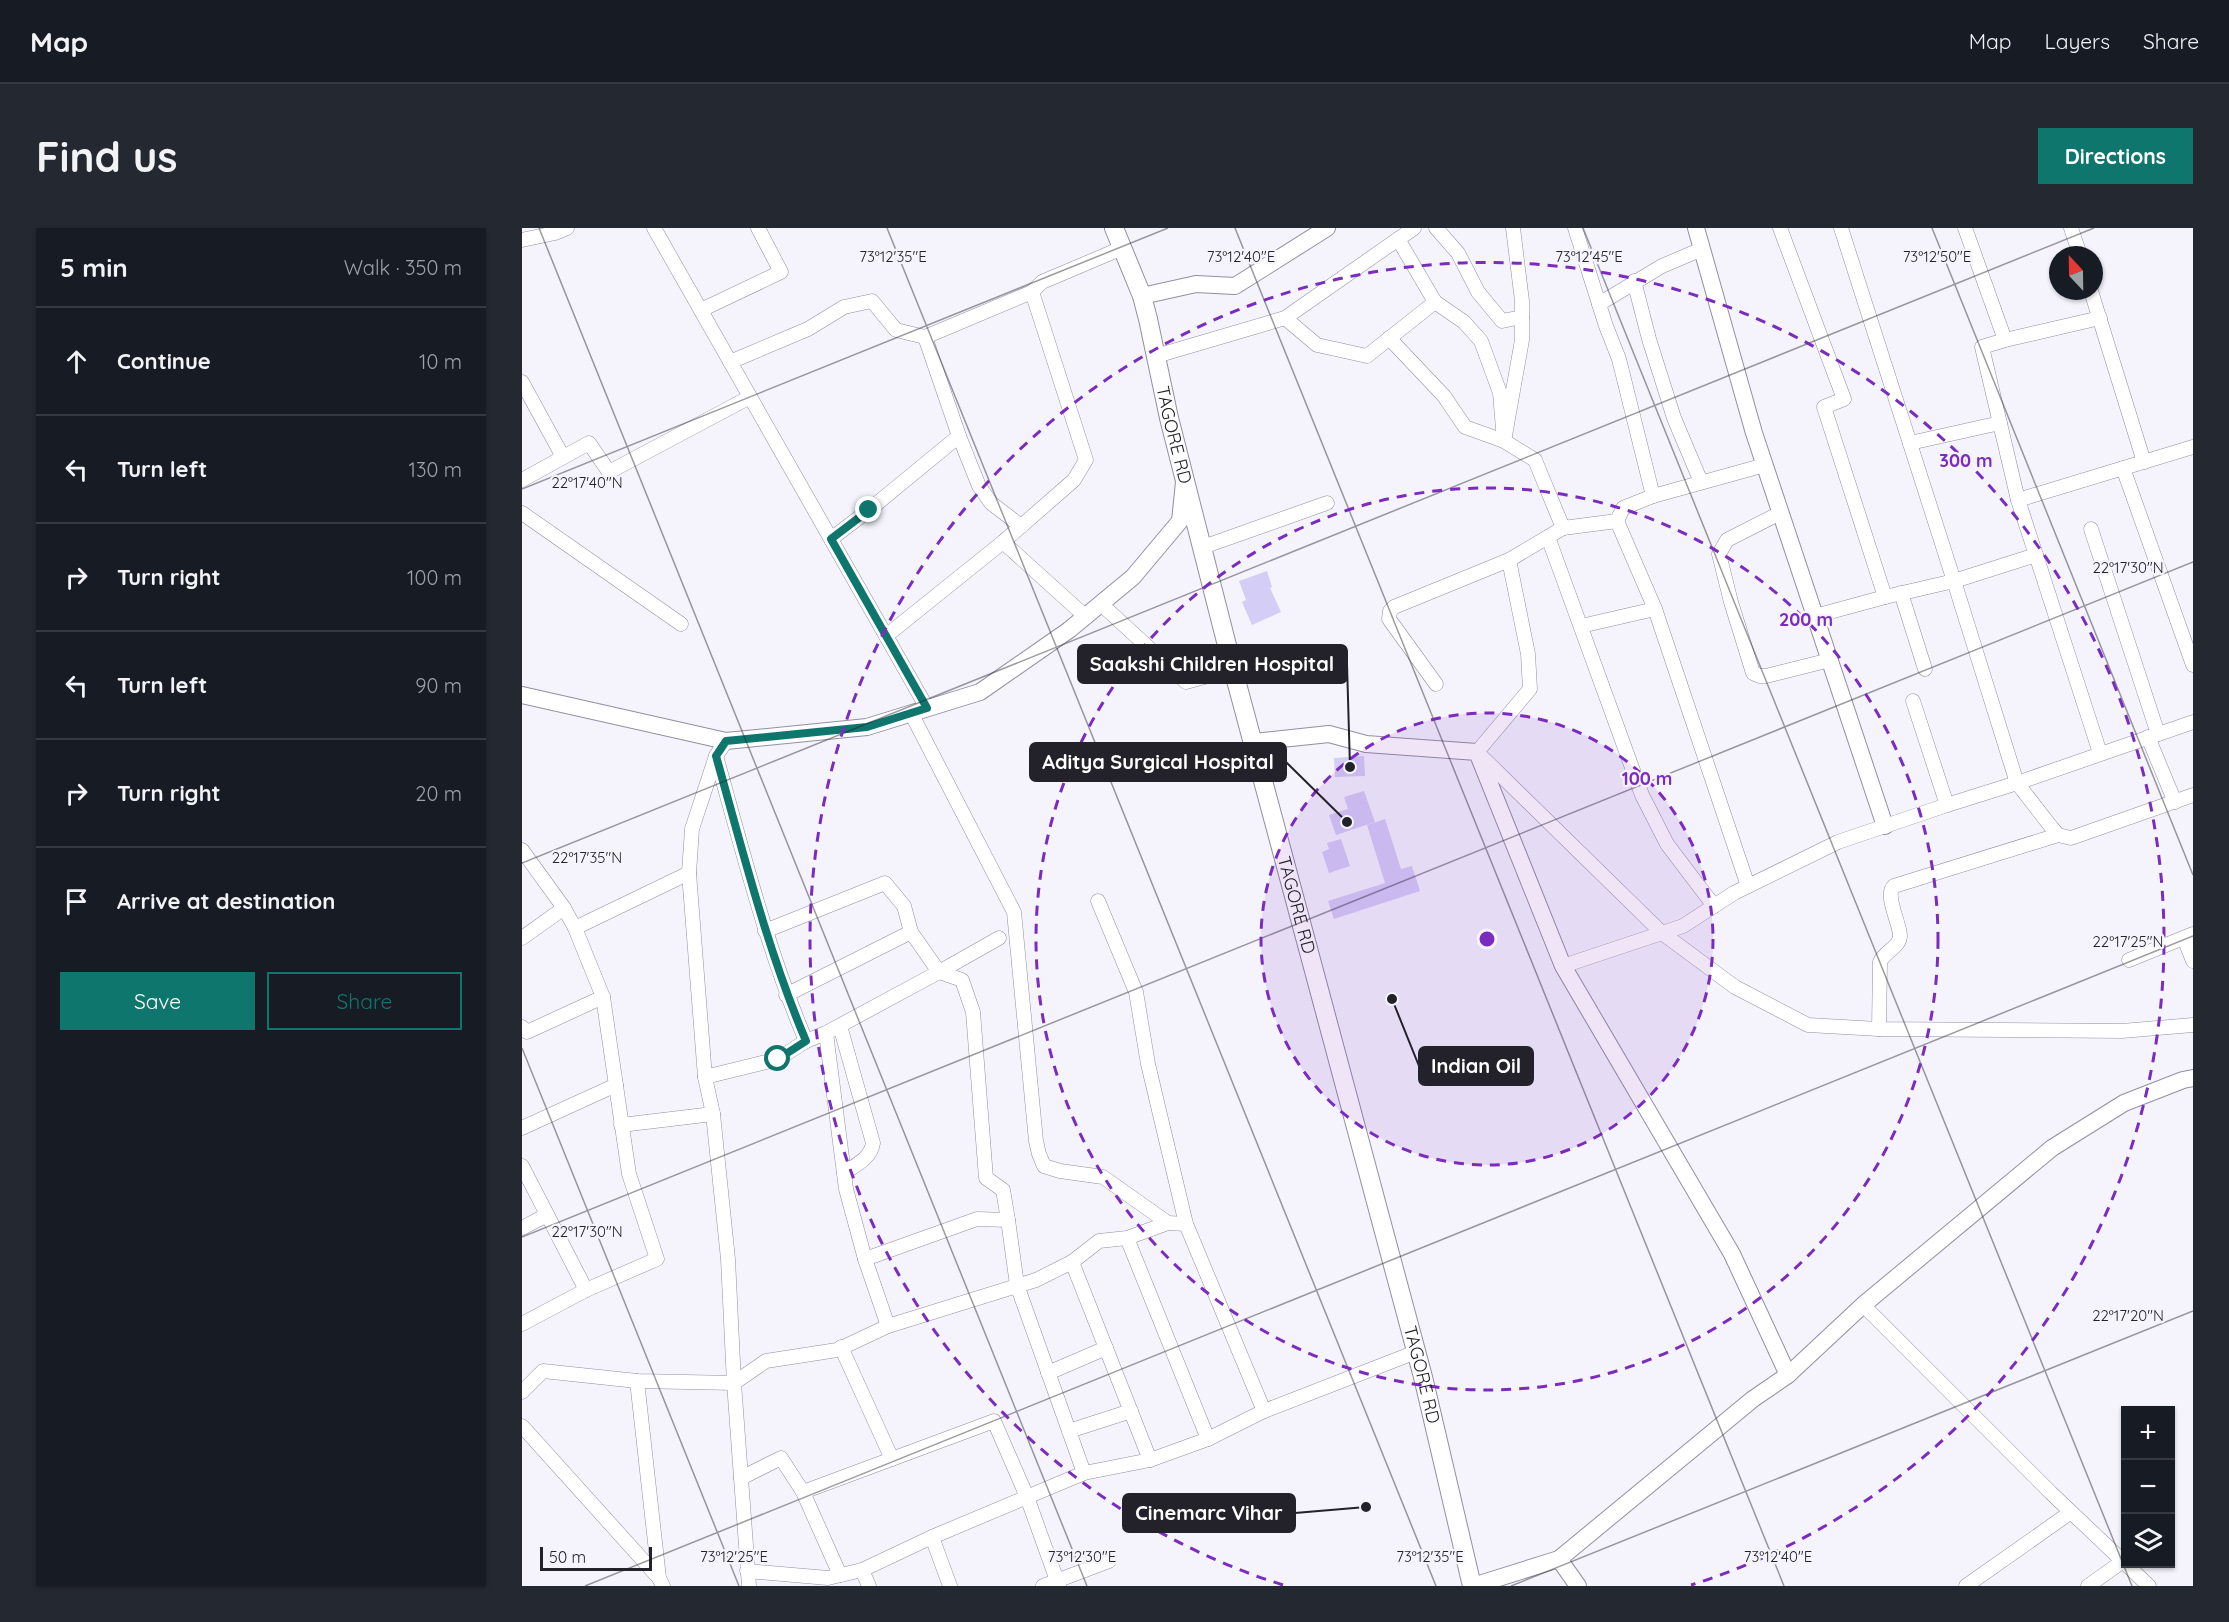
<!DOCTYPE html>
<html lang="en">
<head>
<meta charset="utf-8">
<style>
	:root { --surface:#171b24; --page:#242831; --text:#f1f3f6; --muted:#9ea1a6; --line:#363941; --accent:#0f766e }
	body { margin:0; font-family:Quicksand,sans-serif; background:var(--page); color:var(--text) }
	.controls { position:absolute; right:18px; bottom:18px; display:grid; overflow:hidden; border-radius:0px; box-shadow:0 2px 4px #0004 }
	.controls button { width:54px; height:54px; display:grid; place-items:center; padding:0; border:0; border-bottom:2px solid var(--line); background:var(--surface); color:var(--text); font:30px sans-serif }
	.compass { position:absolute; left:1527px; top:18px; width:54px; height:54px; border-radius:50%; background:var(--surface); box-shadow:0 2px 4px #0004; rotate:338deg }
	.scale { position:absolute; left:18px; bottom:15px; width:112px; box-sizing:border-box; padding-left:6px; border:3px solid #23222a; border-top:0; font-size:16px; line-height:21px; white-space:nowrap; color:#23222a; -webkit-text-stroke:4px #f5f4fd; paint-order:stroke }
	.stop { position:absolute; width:18px; height:18px; margin:-14px; border:4px solid #0f766e; border-radius:50%; background:#fff }
	.stop.end { background:#0f766e; border-color:#fff; box-shadow:0 2px 6px #0008 }
	.list { margin:0; padding:0; list-style:none }
	h2 { display:flex; justify-content:space-between; align-items:center; height:78px; margin:0; padding:0 24px; font-size:26px }
	h2 small { font-size:20px; font-weight:400; color:var(--muted) }
	.list li { display:grid; grid-template-columns:39px 1fr auto; gap:18px; align-items:center; box-sizing:border-box; height:108px; padding:0 24px; border-top:2px solid var(--line) }
	.list b { display:block; font-size:22px; white-space:nowrap }
	.list em { font-size:20px; font-style:normal; color:var(--muted) }
	.actions { display:flex; gap:12px; padding:18px 24px }
	.actions a { flex:1; padding:14px 0; border:2px solid var(--accent); border-radius:0px; text-align:center; font-size:21px; color:var(--accent) }
	.actions .main { background:var(--accent); color:#fff }
	.icon { flex:none; width:33px; height:33px; fill:none; stroke:currentColor; stroke-width:2; stroke-linecap:round; stroke-linejoin:round }
	.map { position:relative; flex:none; width:1671px; height:1358px; overflow:hidden; border-radius:0px }
	header { display:flex; align-items:center; gap:36px; box-sizing:border-box; height:84px; padding:0 30px; background:var(--surface); border-bottom:2px solid var(--line) }
	header strong { font-size:28px }
	nav { display:flex; gap:33px; margin-inline-start:auto; font-size:21px }
	.intro { display:flex; align-items:center; justify-content:space-between; box-sizing:border-box; height:144px; padding:0 36px }
	h1 { margin:0; font-size:42px }
	.button { padding:15px 27px; border-radius:0px; background:var(--accent); color:#fff; font-size:21px; font-weight:700 }
	main { display:flex; gap:36px; padding:0 36px }
	aside { flex:1; background:var(--surface); border-radius:0px; box-shadow:0 2px 4px #0004 }
	.map>svg:first-child { display:block }
</style>
</head>
<body>
<header>
<strong>Map</strong>
<nav><a>Map</a><a>Layers</a><a>Share</a></nav>
</header>
<div class="intro"><h1>Find us</h1><a class="button">Directions</a></div>
<main>
<aside>
<h2>5 min<small>Walk · 350 m</small></h2>
<ul class="list">
<li><svg class="icon" aria-label="ahead" viewBox="0 0 24 24"><path d="M12 20V5M6 11l6-6 6 6"/></svg><div><b>Continue</b></div><em>10 m</em></li>
<li><svg class="icon" aria-label="left" viewBox="0 0 24 24"><path d="M17 20v-9H6M10 6l-5 5 5 5"/></svg><div><b>Turn left</b></div><em>130 m</em></li>
<li><svg class="icon" aria-label="right" viewBox="0 0 24 24"><path d="M7 20v-9h11M14 6l5 5-5 5"/></svg><div><b>Turn right</b></div><em>100 m</em></li>
<li><svg class="icon" aria-label="left" viewBox="0 0 24 24"><path d="M17 20v-9H6M10 6l-5 5 5 5"/></svg><div><b>Turn left</b></div><em>90 m</em></li>
<li><svg class="icon" aria-label="right" viewBox="0 0 24 24"><path d="M7 20v-9h11M14 6l5 5-5 5"/></svg><div><b>Turn right</b></div><em>20 m</em></li>
<li><svg class="icon" aria-label="arrive" viewBox="0 0 24 24"><path d="M6 21V4h12l-3 4 3 4H6"/></svg><div><b>Arrive at destination</b></div></li>
</ul>
<div class="actions"><a class="main">Save</a><a>Share</a></div>
</aside>
<div class="map">
<svg width="1671" height="1358" viewBox="0 0 1671 1358">
	<rect width="100%" height="100%" fill="#f5f4fd"/>
	<g fill="#d4cdf5">
		<polygon points="745,343 750,359 748,360 759,384 730,397 720,374 724,372 717,353"/>
		<polygon points="842,528 843,548 813,549 812,530"/>
		<polygon points="842,563 853,594 814,607 807,587 826,581 822,569"/>
		<polygon points="863,591 879,641 890,638 898,663 812,691 806,673 863,655 845,597"/>
		<polygon points="819,611 828,638 807,645 800,624 807,621 805,615"/>
	</g>
	<g fill="none" stroke-linecap="round" stroke-linejoin="round">
		<g stroke="#928fa3" stroke-width="15">
			<g id="minor">
				<polyline points="132,0 405,480"/>
				<polyline points="914,0 936,25 956,64 980,93 1000,89"/>
				<polyline points="1053,0 1084,98 1097,131 1131,268 1101,280 1095,293 1133,381 1226,658"/>
				<polyline points="1258,0 1322,171 1302,179 1363,369"/>
				<polyline points="1319,0 1432,353 1495,555 1530,600 1536,607 1549,610 1671,567"/>
				<polyline points="1443,0 1483,112"/>
				<polyline points="1549,0 1558,27"/>
				<polyline points="0,12 33,5 45,0"/>
				<polyline points="1112,53 1127,111 1152,190 1179,254"/>
				<polyline points="1569,63 1622,234"/>
				<polyline points="510,64 520,54 600,20"/>
				<polyline points="913,74 942,94 959,113 978,165 982,213 1013,232 1041,300 1095,293"/>
				<polyline points="1077,76 1140,38 1180,21"/>
				<polyline points="179,82 259,44 236,0"/>
				<polyline points="763,90 795,117 845,128 913,74 876,11"/>
				<polyline points="867,110 922,168 943,199 982,213 1000,112 1000,73 991,0"/>
				<polyline points="634,128 763,90 892,0"/>
				<polyline points="208,134 286,101 322,79 350,73 374,102 403,109 437,208 347,282 309,311"/>
				<polyline points="0,154 41,229"/>
				<polyline points="437,208 457,258 469,275 499,298"/>
				<polyline points="1388,215 1478,195"/>
				<polyline points="1601,240 1671,437"/>
				<polyline points="0,252 67,215 87,244 228,169"/>
				<polyline points="1131,268 1243,237"/>
				<polyline points="1496,272 1460,119 1483,112 1578,90"/>
				<polyline points="0,285 159,396"/>
				<polyline points="1258,285 1205,312 1197,326 1209,374 1231,445 1238,448 1244,448 1308,432"/>
				<polyline points="1041,300 987,332 1006,426 1008,461 955,524 1140,705 1213,759 1286,797 1357,801 1600,803 1671,797"/>
				<polyline points="1569,301 1636,506"/>
				<polyline points="1026,309 1120,567 1145,616 1192,678"/>
				<polyline points="481,314 564,389"/>
				<polyline points="681,319 805,275"/>
				<polyline points="1514,327 1578,525"/>
				<polyline points="1379,365 1403,441"/>
				<polyline points="579,376 664,454 711,441"/>
				<polyline points="1293,388 1363,369 1432,353 1514,327 1496,272 1671,219"/>
				<polyline points="1059,398 1133,381"/>
				<polyline points="364,408 481,314 552,252 564,232 510,64 403,109"/>
				<polyline points="914,456 867,391 868,383 872,379 987,332"/>
				<polyline points="1391,473 1425,577"/>
				<polyline points="389,485 492,684 514,913 517,926 522,938 538,943 581,949 646,995"/>
				<polyline points="1626,509 1653,574"/>
				<polyline points="204,513 194,528 170,601 167,645 183,849 191,886 206,1031 212,1155 227,1358"/>
				<path d="M194 528C221 624 245 721 284 813"/>
				<polyline points="0,622 42,680 53,700 167,645"/>
				<polyline points="576,673 614,764 626,836 664,996 742,1183"/>
				<polyline points="243,703 363,655 382,678 389,704 417,744 477,710"/>
				<polyline points="0,710 42,680"/>
				<polyline points="1662,710 1671,733"/>
				<polyline points="1607,732 1671,706"/>
				<polyline points="1041,738 1161,698 1212,665 1316,614 1425,577 1495,555 1671,494"/>
				<polyline points="264,767 389,704"/>
				<path d="M318 798 351 915C349 930 334 937 322 945"/>
				<polyline points="0,799 5,804 81,769"/>
				<path d="M1357 801 1358 734C1362 724 1378 719 1378 708 1378 695 1362 667 1372 658L1536 607"/>
				<polyline points="183,849 256,831 284,813 304,805 417,744 440,752 451,784 464,950 481,962 486,992 455,991 343,1031 324,961 304,805"/>
				<polyline points="99,897 191,886"/>
				<polyline points="0,900 94,857"/>
				<polyline points="0,938 64,1062"/>
				<polyline points="486,992 495,1057 562,1245"/>
				<polyline points="0,1000 25,987"/>
				<polyline points="605,1010 686,1211"/>
				<polyline points="343,1031 366,1098"/>
				<polyline points="550,1034 628,1232"/>
				<polyline points="1341,1077 1529,1265 1627,1358"/>
				<polyline points="0,1096 64,1062 135,1031 107,946 81,769 53,700"/>
				<polyline points="319,1119 370,1231"/>
				<polyline points="526,1145 584,1120"/>
				<polyline points="115,1153 137,1350 141,1358"/>
				<polyline points="0,1164 21,1143 115,1153 212,1155 244,1133 315,1122 366,1098 514,1052 550,1034 577,1013 605,1010 646,995 664,996"/>
				<polyline points="0,1198 137,1350"/>
				<polyline points="547,1203 609,1183"/>
				<polyline points="219,1250 259,1230 281,1264 472,1193 505,1269 537,1358"/>
				<polyline points="281,1264 318,1347"/>
				<polyline points="410,1309 428,1358"/>
				<polyline points="340,1342 347,1358"/>
				<polyline points="225,1343 306,1350 340,1342 410,1309 562,1245 628,1232 686,1211 742,1183 894,1124"/>
				<polyline points="521,1358 587,1333"/>
				<polyline points="1444,1358 1549,1284"/>
				<polyline points="1566,1358 1601,1333"/>
			</g>
		</g>
		<g stroke="#928fa3" stroke-width="18">
			<g id="tertiary">
				<polyline points="1174,0 1232,205 1363,598"/>
				<polyline points="620,68 674,56 713,58 805,0"/>
				<polyline points="0,467 204,513 345,499 458,464 547,402 611,349 658,293 662,254"/>
				<polyline points="732,514 807,506 844,516 955,524 1041,738 1210,1026 1266,1147"/>
				<polyline points="1037,1331 1056,1358"/>
				<polyline points="951,1358 1037,1331 1231,1171 1266,1147 1341,1077 1530,920 1602,875 1661,852 1671,850"/>
			</g>
		</g>
		<g stroke="#928fa3" stroke-width="20">
			<g id="secondary">
				<path id="s1" d="M592 0 620 68 626 91 647 190 711 441 901 1149 950 1358"/>
			</g>
		</g>
		<use href="#minor" stroke="#fff" stroke-width="14"/>
		<use href="#tertiary" stroke="#fff" stroke-width="16"/>
		<use href="#secondary" stroke="#fff" stroke-width="18"/>
	</g>
	<g fill="none" stroke-linecap="round" stroke-linejoin="round">
		<path stroke="#0f766e" stroke-width="8" d="M256 831 284 813C245 721 221 624 194 528L204 513 345 499 405 480 309 311 347 282"/>
	</g>
	<path fill="none" stroke="#23222a" stroke-width="1.5" stroke-opacity="0.45" d="M17 0 565 1358M365 0 914 1358M713 0 1262 1358M1061 0 1610 1358M1410 0 1671 647M0 261 646 0M0 635 1572 0M0 820 217 1358M0 1009 1671 334M63 1358 1671 708M989 1358 1671 1083"/>
	<circle cx="965" cy="711" r="226" fill="#7b2cbf" fill-opacity=".12"/>
	<g fill="none" stroke="#7b2cbf" stroke-width="3" stroke-dasharray="10 8">
		<circle cx="965" cy="711" r="226"/>
		<circle cx="965" cy="711" r="451"/>
		<path d="M761 1357A677 677 0 1 1 1169 1357"/>
	</g>
	<g text-anchor="middle" stroke-width="4.5" stroke-linejoin="round" paint-order="stroke">
		<g font-size="18" fill="#23222a" stroke="#f5f4fd">
			<text dy="6" stroke="none"><textPath href="#s1" startOffset="216">TAGORE RD</textPath></text>
			<text dy="6" stroke="none"><textPath href="#s1" startOffset="702">TAGORE RD</textPath></text>
			<text dy="6" stroke="none"><textPath href="#s1" startOffset="1188">TAGORE RD</textPath></text>
		</g>
	</g>
	<g font-size="15" text-anchor="middle" fill="#23222a" stroke="#f5f4fd" stroke-width="4.5" stroke-linejoin="round" paint-order="stroke">
		<text x="371" y="34">73°12'35"E</text>
		<text x="719" y="34">73°12'40"E</text>
		<text x="1067" y="34">73°12'45"E</text>
		<text x="1415" y="34">73°12'50"E</text>
		<text x="65" y="260">22°17'40"N</text>
		<text x="1606" y="345">22°17'30"N</text>
		<text x="65" y="635">22°17'35"N</text>
		<text x="1606" y="719">22°17'25"N</text>
		<text x="65" y="1009">22°17'30"N</text>
		<text x="1606" y="1093">22°17'20"N</text>
		<text x="212" y="1334">73°12'25"E</text>
		<text x="560" y="1334">73°12'30"E</text>
		<text x="908" y="1334">73°12'35"E</text>
		<text x="1256" y="1334">73°12'40"E</text>
	</g>
	<circle cx="965" cy="711" r="9" fill="#7b2cbf" stroke="#f5f4fd" stroke-width="3"/>
	<g font-size="18" text-anchor="middle" font-weight="bold" fill="#7b2cbf" stroke="#f5f4fd" stroke-width="4.5" stroke-linejoin="round" paint-order="stroke">
		<text x="1444" y="239">300 m</text>
		<text x="1284" y="398">200 m</text>
		<text x="1125" y="557">100 m</text>
	</g>
	<path fill="none" stroke="#23222a" stroke-width="2" d="M828 539L825 436M825 594L764 534M870 771L897 838M844 1279L773 1285"/>
	<g fill="#23222a" stroke="#f5f4fd" stroke-width="2">
		<circle cx="828" cy="539" r="6"/>
		<circle cx="825" cy="594" r="6"/>
		<circle cx="870" cy="771" r="6"/>
		<circle cx="844" cy="1279" r="6"/>
	</g>
	<g fill="#23222a" stroke="#23222a" stroke-width="2">
		<rect x="556" y="417" width="269" height="38" rx="6"/>
		<rect x="508" y="515" width="256" height="38" rx="6"/>
		<rect x="897" y="819" width="114" height="38" rx="6"/>
		<rect x="601" y="1266" width="172" height="38" rx="6"/>
	</g>
	<g font-size="20" text-anchor="middle" font-weight="bold" fill="#fff">
		<text x="690" y="443">Saakshi Children Hospital</text>
		<text x="636" y="541">Aditya Surgical Hospital</text>
		<text x="954" y="845">Indian Oil</text>
		<text x="687" y="1292">Cinemarc Vihar</text>
	</g>
</svg>
<div class="controls">
<button>+</button>
<button>−</button>
<button><svg class="icon" aria-label="layers" viewBox="0 0 24 24"><path d="M12 4l9 5-9 5-9-5zM3 14l9 5 9-5"/></svg></button>
</div>
<svg class="compass" viewBox="-18 -18 36 36"><path d="M0-13l5 13h-10z" fill="#e53935"/><path d="M0 13l5-13h-10z" fill="#9ea1a6"/></svg>
<div class="scale">50 m</div>
<div class="stop" style="left:256px;top:831px"></div>
<div class="stop end" style="left:347px;top:282px"></div>
</div>
</main>
</body>
</html>
